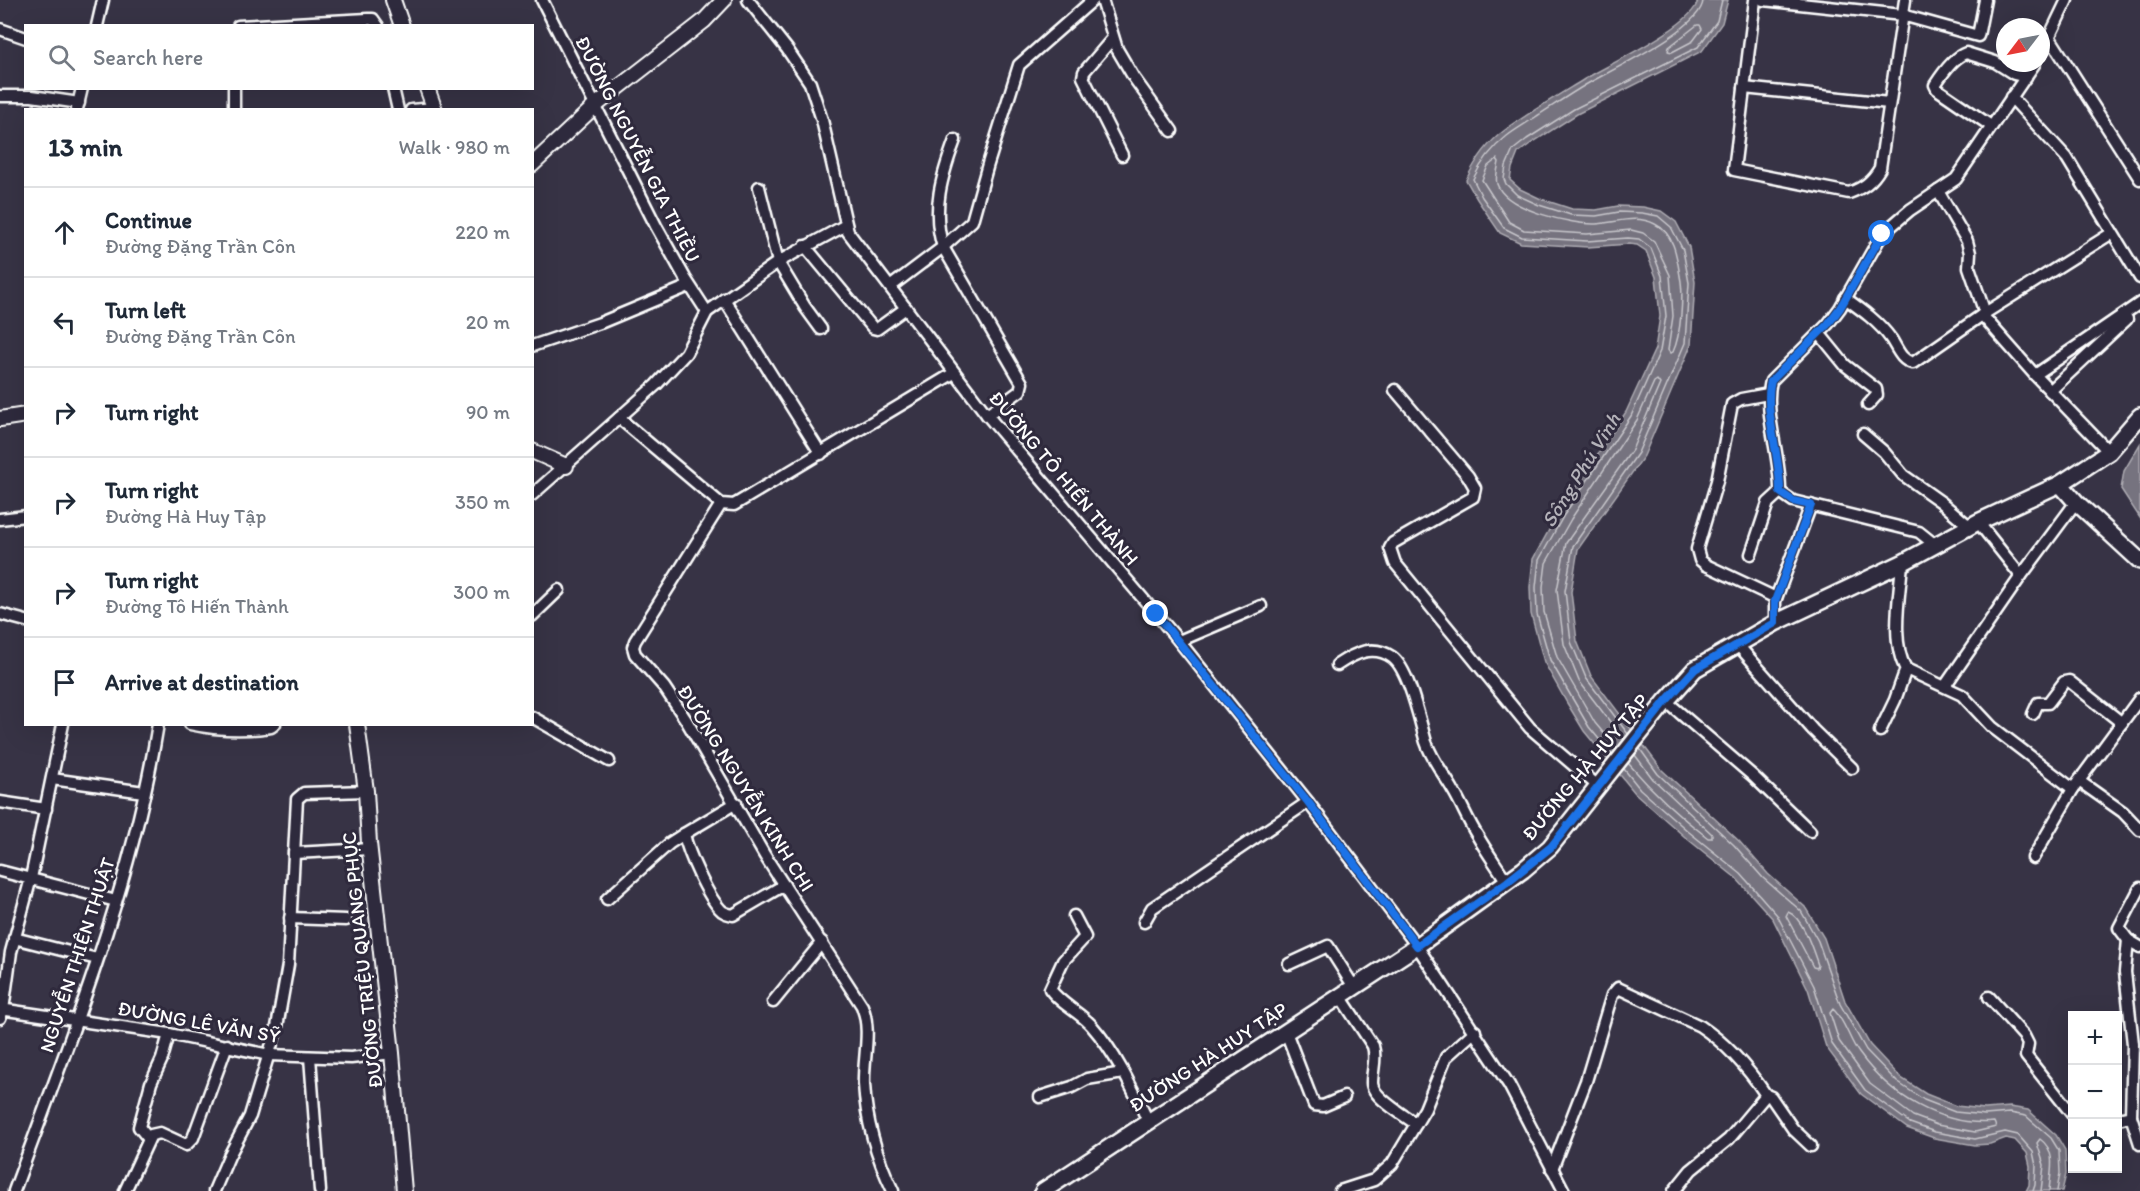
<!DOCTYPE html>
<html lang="en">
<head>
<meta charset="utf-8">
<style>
	:root { --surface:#fff; --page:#f6f6f7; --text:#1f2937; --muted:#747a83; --line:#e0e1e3 }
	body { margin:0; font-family:Itim,sans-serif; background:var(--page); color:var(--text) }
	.controls { position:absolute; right:18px; bottom:18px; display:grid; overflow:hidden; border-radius:0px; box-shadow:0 6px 24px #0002 }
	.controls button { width:54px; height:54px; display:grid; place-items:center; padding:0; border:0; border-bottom:2px solid var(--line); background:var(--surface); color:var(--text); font:30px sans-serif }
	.compass { position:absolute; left:1996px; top:18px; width:54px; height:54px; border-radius:50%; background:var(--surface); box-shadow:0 6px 24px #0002; rotate:238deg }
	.stop { position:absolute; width:18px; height:18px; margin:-14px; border:4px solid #1a73e8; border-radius:50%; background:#fff }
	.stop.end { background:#1a73e8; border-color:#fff; box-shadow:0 2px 6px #0008 }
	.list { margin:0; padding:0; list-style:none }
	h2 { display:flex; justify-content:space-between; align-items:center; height:78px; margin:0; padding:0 24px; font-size:26px }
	h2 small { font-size:20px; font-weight:400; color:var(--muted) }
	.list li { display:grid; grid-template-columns:39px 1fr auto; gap:18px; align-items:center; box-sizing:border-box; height:90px; padding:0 24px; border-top:2px solid var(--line) }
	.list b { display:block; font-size:22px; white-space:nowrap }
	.list p { margin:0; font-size:20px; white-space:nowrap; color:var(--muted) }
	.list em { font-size:20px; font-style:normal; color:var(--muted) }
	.icon { flex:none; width:33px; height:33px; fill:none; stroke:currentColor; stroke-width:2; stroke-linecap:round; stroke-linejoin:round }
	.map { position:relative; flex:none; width:2140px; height:1191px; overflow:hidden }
	.search { position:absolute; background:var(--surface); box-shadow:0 6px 24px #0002; left:24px; top:24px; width:510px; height:66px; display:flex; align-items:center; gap:15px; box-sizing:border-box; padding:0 21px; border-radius:0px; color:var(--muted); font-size:22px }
	.panel { position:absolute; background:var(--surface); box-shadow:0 6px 24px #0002; left:24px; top:108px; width:510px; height:618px; border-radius:0px }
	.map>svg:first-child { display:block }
</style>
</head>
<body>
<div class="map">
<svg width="2140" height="1191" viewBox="0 0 2140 1191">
	<rect width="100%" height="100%" fill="#373345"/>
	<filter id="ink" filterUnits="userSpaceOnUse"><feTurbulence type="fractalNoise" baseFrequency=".0167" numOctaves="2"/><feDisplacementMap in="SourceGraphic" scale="12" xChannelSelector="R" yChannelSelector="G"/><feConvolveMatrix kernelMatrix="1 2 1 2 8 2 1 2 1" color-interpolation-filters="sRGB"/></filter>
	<g filter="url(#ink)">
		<g fill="#76737f" stroke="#adabb2" stroke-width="1.5">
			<path d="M1698 0H1728L1722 23 1702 51 1577 114 1530 144 1518 153 1512 168 1510 180 1520 189 1541 199 1572 209 1596 210 1618 206 1643 207 1661 211 1676 222 1689 247 1695 282 1691 345 1644 456 1578 549 1571 592 1577 641 1591 676 1662 770 1739 841 1768 874 1805 907 1824 938 1845 1001 1870 1045 1901 1078 1926 1094 1956 1106 1985 1109 2010 1107 2028 1110 2056 1135 2065 1150 2066 1174 2062 1191H2026L2029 1185 2030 1166 2027 1153 2015 1140 2006 1138 1990 1144 1975 1145 1934 1138 1907 1128 1861 1094 1826 1047 1808 989 1773 919 1736 878 1685 837 1635 793 1584 731 1567 703 1544 662 1531 614 1530 587 1533 559 1559 512 1626 412 1655 349 1660 316 1656 277 1646 251 1637 245 1629 244 1588 247 1521 243 1500 233 1477 199 1466 180C1476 159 1487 143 1505 130 1530 112 1557 96 1583 80 1605 66 1694 26 1698 0Z"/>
			<polygon points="2140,444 2140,518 2121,489 2124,471"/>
		</g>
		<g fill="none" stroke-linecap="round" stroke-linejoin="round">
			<g stroke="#c8c7cc" stroke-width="1.5">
				<polygon points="1697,25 1700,25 1702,29 1693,41 1672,52 1668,51 1669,47"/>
				<path d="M1497 159 1499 162C1498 168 1495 178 1497 184 1506 210 1573 225 1596 224 1615 223 1636 214 1655 224 1674 233 1677 257 1680 276 1684 294 1681 335 1673 352L1670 353 1668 350 1673 316 1670 275 1654 241 1643 233 1631 230 1587 234 1524 230 1509 222 1482 180 1488 166Z"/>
				<polyline points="1628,734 1586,678 1571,642 1565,591 1573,546 1638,453 1685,343 1689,283 1683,250 1671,227 1658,216 1642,213 1619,212 1596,216 1571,215 1539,205 1517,195 1506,184 1504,179 1506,166 1513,150 1527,139 1574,109 1698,47 1717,21 1722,0"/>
				<polyline points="1617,749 1595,723 1557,657 1544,612 1543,587 1546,563 1571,519 1637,420 1654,382 1657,380 1660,384 1632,450 1566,543 1557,590 1564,644 1579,681 1624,740"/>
				<polyline points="1640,749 1658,774 1734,845 1763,878 1801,911 1818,941 1840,1004 1866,1050 1897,1082 1924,1100 1955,1112 1985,1115 2010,1113 2026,1116 2051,1138 2059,1151 2060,1173 2057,1191"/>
				<path d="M1612 755 1589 727 1550 660 1537 614 1536 587 1539 560 1564 515 1631 416 1660 351 1666 316 1662 276 1651 248 1639 239 1628 238 1587 241 1522 237 1504 228 1482 197 1473 179C1481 162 1492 148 1507 136 1516 129 1527 123 1537 116 1554 105 1570 94 1587 84 1611 70 1703 28 1703 0"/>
				<path d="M1628 763C1652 791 1679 816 1708 838H1712V834L1653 779 1635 755"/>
				<polyline points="1624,769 1640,789 1689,832 1741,874 1777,915 1814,986 1832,1044 1865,1090 1910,1123 1935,1132 1975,1139 2005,1132 2018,1135 2033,1152 2036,1166 2035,1185 2033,1191"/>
				<path d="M1788 912C1803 917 1813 951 1818 965L1817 968 1813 967 1786 916Z"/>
				<path d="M1833 1009C1845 1020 1849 1040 1859 1053 1889 1095 1941 1127 1994 1122L1996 1127 1975 1132 1937 1125 1913 1116 1870 1084 1839 1041 1830 1013Z"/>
				<path d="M2041 1191 2044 1165 2037 1143 2040 1139C2058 1152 2050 1173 2049 1191"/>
			</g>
			<g stroke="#fff" stroke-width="15">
				<g id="minor">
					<polyline points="542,0 656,226 685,278 707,312"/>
					<polyline points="748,0 787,49 810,83 822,120 848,232 987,415 1179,641 1308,802 1417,946 1509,1085 1564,1191"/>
					<polyline points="1102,0 1117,49 1134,78 1172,131"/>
					<path d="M1755 0 1734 170 1849 193C1863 188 1872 182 1880 168L1905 0"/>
					<polyline points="1763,0 1902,15 1978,36 1985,0"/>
					<polyline points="97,26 103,0"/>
					<polyline points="238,26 368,19 373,19 378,26"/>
					<polyline points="0,29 26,38"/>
					<polyline points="1113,38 1084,72 1083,77 1122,155"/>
					<polyline points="2050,38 2140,179"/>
					<polyline points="2041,54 2067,0"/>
					<polyline points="234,88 234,110"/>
					<polyline points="393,88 398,110"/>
					<polyline points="1744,88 1889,103"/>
					<polyline points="0,96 32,96 79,103"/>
					<polyline points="2011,97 2067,158 2140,278"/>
					<polyline points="77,109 82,88"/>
					<polyline points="411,110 434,108"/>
					<path d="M1991 126 1937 89 1935 85C1942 74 1954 57 1966 53L1995 62 2014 74 2026 77"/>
					<path d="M955 140C942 175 931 210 943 247L1022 383 1020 391 987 415"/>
					<polyline points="759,187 778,262 805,307 821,329"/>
					<polyline points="1938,191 1967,241 1970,253 1969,267 1985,313"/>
					<polyline points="805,246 873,328 877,329 906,308"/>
					<polyline points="890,287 943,247 972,221 988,164 1019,65 1093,0"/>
					<path d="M1845 298C1862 310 1879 322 1891 339 1897 348 1901 361 1913 363L1982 315 2112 233"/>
					<polyline points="724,299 821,454"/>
					<polyline points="1982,315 2035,375 2109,452"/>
					<polyline points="1819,333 1845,365 1876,389 1877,395 1868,405"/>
					<polyline points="532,346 600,323 689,286"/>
					<polyline points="2035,375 2140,303"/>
					<polyline points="1395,390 1468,476 1475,488 1473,497 1393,543 1390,548 1395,563 1530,728 1599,787"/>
					<polyline points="2050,391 2127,319"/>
					<polyline points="1768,394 1741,399 1732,404 1717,481 1697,549 1700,560 1706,565 1776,598"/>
					<polyline points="619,418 721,504 734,505 954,373"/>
					<polyline points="1863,434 1884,452 1903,475 1941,502 1969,526"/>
					<polyline points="532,495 656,385 686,353 707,312 778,262 846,225"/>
					<path d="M721 504 635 641 633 647 635 654 664 687 686 720 765 856 862 1006C872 1030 863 1058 864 1084 866 1121 877 1158 893 1191"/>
					<polyline points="0,519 26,516"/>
					<polyline points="1978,522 2021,576"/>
					<path d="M1934 544 1919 532 1793 501 1780 492C1781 457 1763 411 1771 381L1828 324 1840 308 1882 234 1910 210 1956 179 2035 63"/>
					<polyline points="1751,554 1768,503 1780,492"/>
					<path d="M1902 563C1900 594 1890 642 1906 669L1962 695 1992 727 2073 789"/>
					<polyline points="0,614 26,621"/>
					<polyline points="532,616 559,590"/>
					<polyline points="1775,623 1775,601 1811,505"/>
					<polyline points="1179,641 1261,606"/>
					<polyline points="1737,644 1813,730 1852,768"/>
					<path d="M1337 665C1355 653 1373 644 1392 657 1409 669 1420 722 1426 742 1432 760 1444 774 1453 790 1462 805 1468 821 1477 835 1486 851 1497 866 1507 882"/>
					<polyline points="1945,686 2021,576 2076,502"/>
					<polyline points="1666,701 1753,776 1810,831"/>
					<polyline points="2033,714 2038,703 2048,703 2064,682 2069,681 2122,723"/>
					<polyline points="532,717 609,761"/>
					<path d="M190 724C217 730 243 731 271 727L275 724"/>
					<polyline points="1880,731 1895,700 1906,669"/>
					<polyline points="52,779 144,792"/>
					<polyline points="2079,781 2123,812 2140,830"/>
					<polyline points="0,802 46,809"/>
					<path d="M736 803 684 834C688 853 707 895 720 909 723 913 728 914 733 915L784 885"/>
					<polyline points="294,853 370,849"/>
					<polyline points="2033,858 2073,789 2140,698"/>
					<polyline points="0,871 116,901"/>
					<polyline points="2140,888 2119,928 2128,940 2140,947"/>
					<polyline points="607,899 670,843 684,834"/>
					<path d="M1074 916 1085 937 1063 961 1050 989C1060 1004 1080 1012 1092 1026 1115 1052 1133 1090 1148 1121"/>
					<polyline points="290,918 346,920"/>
					<polyline points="1144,922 1152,908 1308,802"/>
					<polyline points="14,938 97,959"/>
					<polyline points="2128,940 2125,972 2133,1044 2131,1116 2140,1144"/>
					<polyline points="1289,964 1328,946 1354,987"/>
					<path d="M1340 996 1373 1046C1377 1059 1372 1070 1372 1083 1372 1097 1405 1116 1416 1124"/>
					<polyline points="1989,997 2024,1036 2028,1044 2026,1056 2072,1114"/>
					<polyline points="773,1002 822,942"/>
					<polyline points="0,1009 169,1034 269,1055 351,1058 392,1053"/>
					<polyline points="0,1018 3,1010 11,952 31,878 63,724"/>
					<polyline points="1286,1032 1314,1105 1323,1106 1344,1097"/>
					<polyline points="310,1057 320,1191"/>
					<polyline points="1040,1097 1072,1087 1087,1079 1123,1073"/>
					<polyline points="2118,1119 2131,1116"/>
					<polyline points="148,1138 139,1127 151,1083 162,1059 169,1034"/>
					<path d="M1552 1169 1586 1081 1612 995 1618 988 1700 1026C1727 1044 1748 1068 1766 1095"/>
					<path d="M14 1191C70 1039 132 886 158 724"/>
					<polyline points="125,1191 151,1135 160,1133 186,1145 193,1138 227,1045"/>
					<polyline points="214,1191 229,1156 250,1116 277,1027 288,965 297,799 304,793 366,791"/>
					<polyline points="1340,1191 1374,1180 1392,1164 1425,1109 1446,1057 1475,1031"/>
					<polyline points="1674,1191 1691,1170 1729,1139 1766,1095 1771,1097 1793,1129 1811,1146"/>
				</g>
			</g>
			<g stroke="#fff" stroke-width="18">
				<g id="tertiary">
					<polyline points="393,0 402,26"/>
					<polyline points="427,88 435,110"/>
					<polyline points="532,165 596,105 704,21 724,0"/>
					<polyline points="0,419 26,415"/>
					<polyline points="532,451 566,466"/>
					<polyline points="357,724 366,791 369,843 392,1053 404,1191"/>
				</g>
			</g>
			<g stroke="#fff" stroke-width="20">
				<g id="secondary">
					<polyline points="2060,484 2076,502 2140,561"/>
					<polyline points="1043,1191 1417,946 1523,870 1550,847 1666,701 1695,669 1775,623 1902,563 1978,522 2060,484 2109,452 2140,416"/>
				</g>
			</g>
			<use href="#minor" stroke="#2f2a3d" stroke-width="10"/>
			<use href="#tertiary" stroke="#2f2a3d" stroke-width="14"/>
			<use href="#secondary" stroke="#2f2a3d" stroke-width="15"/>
		</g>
	</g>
	<g fill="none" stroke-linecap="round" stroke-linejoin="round" filter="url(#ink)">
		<path stroke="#1a73e8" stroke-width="8" d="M1156 614 1308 802 1417 946 1507 882 1551 847 1666 701 1695 669 1775 623V601L1811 505 1793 501 1780 492C1781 457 1763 411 1771 381L1828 324 1840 308 1882 234"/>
	</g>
	<g text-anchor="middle" stroke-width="6" stroke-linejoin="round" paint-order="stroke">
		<g font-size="20" fill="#fff" stroke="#2f2a3d">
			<text transform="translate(638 149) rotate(63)" y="7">ĐƯỜNG NGUYỄN GIA THIỀU</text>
			<text transform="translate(1064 478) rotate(50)" y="7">ĐƯỜNG TÔ HIẾN THÀNH</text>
			<text transform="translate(1585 767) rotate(-50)" y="7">ĐƯỜNG HÀ HUY TẬP</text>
			<text transform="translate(746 788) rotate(58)" y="7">ĐƯỜNG NGUYỄN KINH CHI</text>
			<text transform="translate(77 955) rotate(-72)" y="7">NGUYỄN THIỆN THUẬT</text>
			<text transform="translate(362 960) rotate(-96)" y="7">ĐƯỜNG TRIỆU QUANG PHỤC</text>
			<text transform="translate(199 1022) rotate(10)" y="7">ĐƯỜNG LÊ VĂN SỸ</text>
			<text transform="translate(1208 1057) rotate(-33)" y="7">ĐƯỜNG HÀ HUY TẬP</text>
		</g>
		<g font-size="21" font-style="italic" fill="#b4b2b9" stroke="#2f2a3d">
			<text transform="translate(1581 470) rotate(-58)" y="7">Sông Phú Vinh</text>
		</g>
	</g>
</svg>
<div class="controls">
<button>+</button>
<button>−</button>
<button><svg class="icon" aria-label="locate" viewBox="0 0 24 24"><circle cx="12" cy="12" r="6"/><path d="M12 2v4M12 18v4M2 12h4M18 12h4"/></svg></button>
</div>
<svg class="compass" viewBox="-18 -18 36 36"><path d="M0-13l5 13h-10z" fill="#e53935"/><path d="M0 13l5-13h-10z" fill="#747a83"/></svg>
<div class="stop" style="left:1882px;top:234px"></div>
<div class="stop end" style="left:1156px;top:614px"></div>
<div class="search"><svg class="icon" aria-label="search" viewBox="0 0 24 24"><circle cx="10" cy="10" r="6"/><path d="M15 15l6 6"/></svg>Search here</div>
<section class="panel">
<h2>13 min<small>Walk · 980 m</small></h2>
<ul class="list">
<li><svg class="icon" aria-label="ahead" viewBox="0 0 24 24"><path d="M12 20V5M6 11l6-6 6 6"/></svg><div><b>Continue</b><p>Đường Đặng Trần Côn</p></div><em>220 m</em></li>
<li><svg class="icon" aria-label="left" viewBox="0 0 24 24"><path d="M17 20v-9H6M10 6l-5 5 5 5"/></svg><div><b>Turn left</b><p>Đường Đặng Trần Côn</p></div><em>20 m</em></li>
<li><svg class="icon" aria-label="right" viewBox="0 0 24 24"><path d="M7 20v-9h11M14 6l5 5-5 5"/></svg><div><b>Turn right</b></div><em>90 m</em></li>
<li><svg class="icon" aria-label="right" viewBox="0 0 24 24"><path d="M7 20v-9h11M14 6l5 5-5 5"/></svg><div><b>Turn right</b><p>Đường Hà Huy Tập</p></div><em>350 m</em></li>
<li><svg class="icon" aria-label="right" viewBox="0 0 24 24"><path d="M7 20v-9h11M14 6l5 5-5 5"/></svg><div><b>Turn right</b><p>Đường Tô Hiến Thành</p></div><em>300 m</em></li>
<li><svg class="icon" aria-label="arrive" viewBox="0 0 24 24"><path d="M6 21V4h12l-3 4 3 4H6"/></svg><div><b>Arrive at destination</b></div></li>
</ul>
</section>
</div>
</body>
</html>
